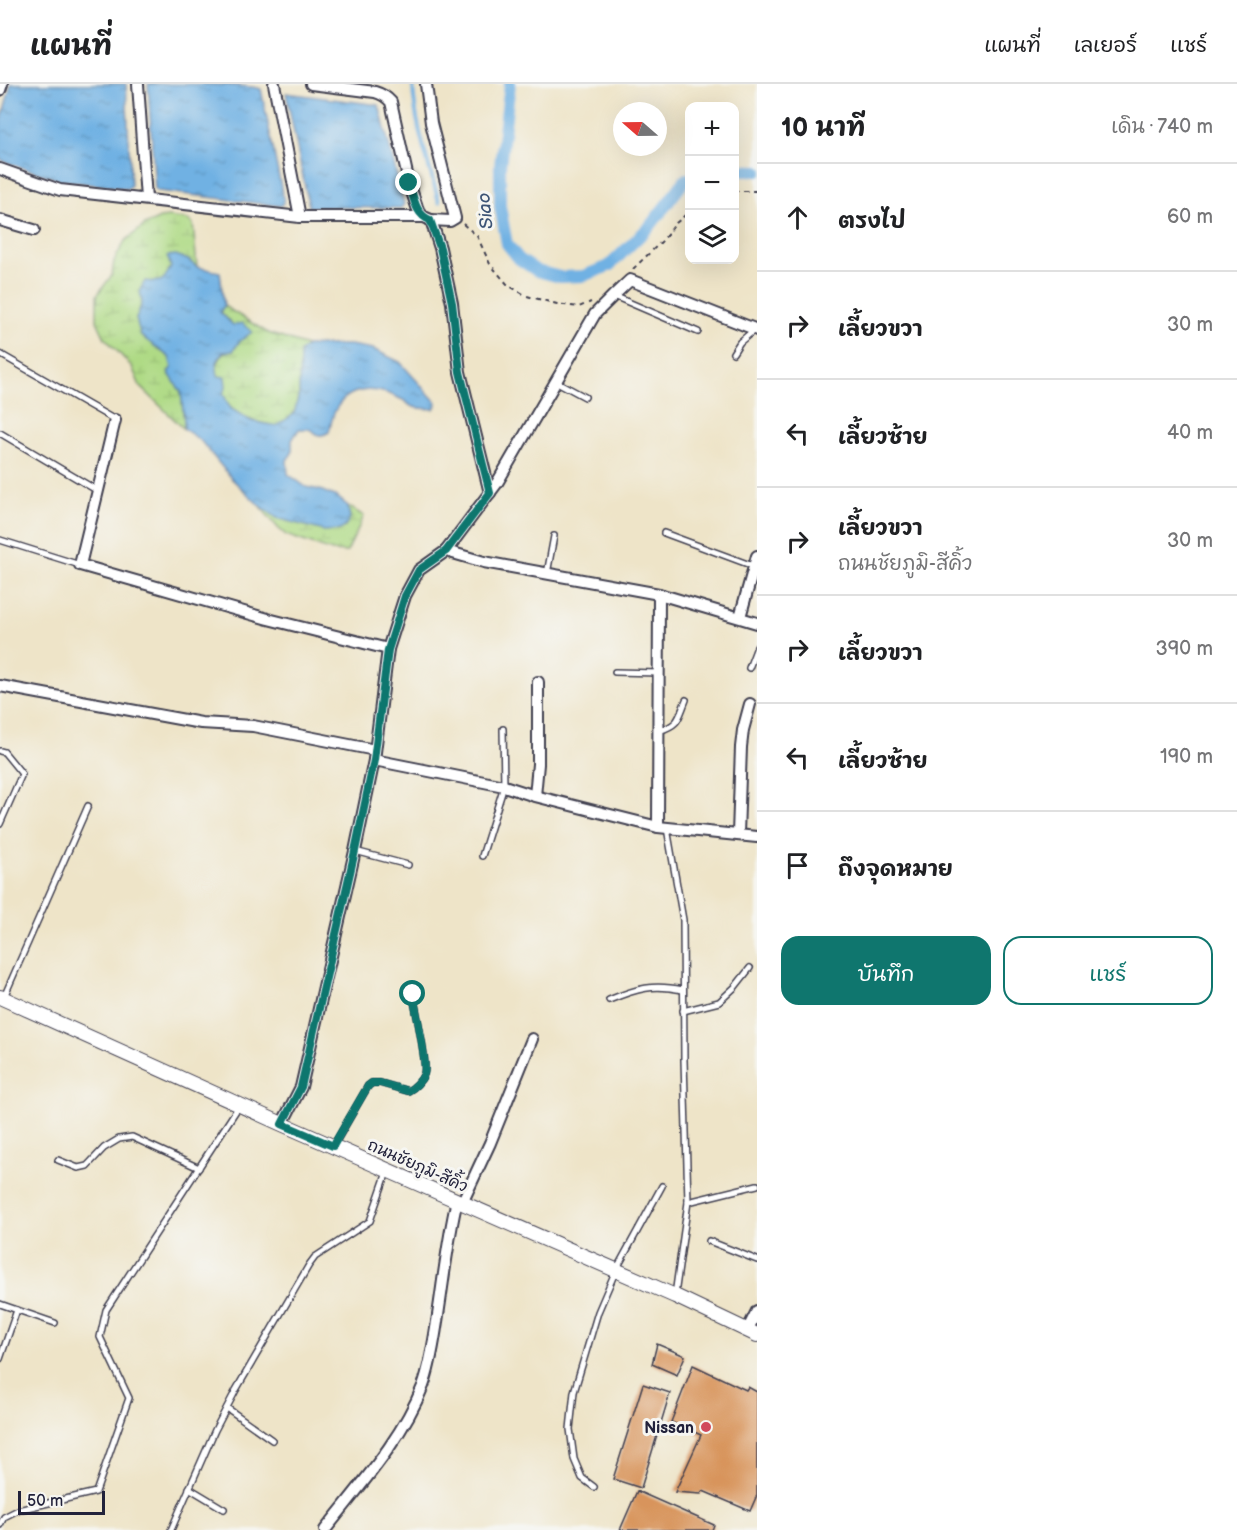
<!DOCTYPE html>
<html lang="th">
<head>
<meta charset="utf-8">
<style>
	:root { --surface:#fff; --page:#f6f6f6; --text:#202124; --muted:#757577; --line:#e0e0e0; --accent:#0f766e }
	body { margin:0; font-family:"Balsamiq Sans","Playpen Sans Thai",sans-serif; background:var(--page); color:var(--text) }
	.controls { position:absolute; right:18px; top:18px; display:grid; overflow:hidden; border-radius:12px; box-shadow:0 6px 24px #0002 }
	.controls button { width:54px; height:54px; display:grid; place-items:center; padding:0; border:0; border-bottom:2px solid var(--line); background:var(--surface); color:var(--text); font:30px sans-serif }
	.compass { position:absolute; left:613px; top:18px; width:54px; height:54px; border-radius:50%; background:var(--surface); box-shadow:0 6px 24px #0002; rotate:290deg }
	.scale { position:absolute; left:18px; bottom:15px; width:87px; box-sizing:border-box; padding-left:6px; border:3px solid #22223b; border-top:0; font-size:16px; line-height:21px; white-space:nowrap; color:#22223b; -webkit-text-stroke:4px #f6f6f2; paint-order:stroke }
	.stop { position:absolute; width:18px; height:18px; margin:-14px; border:4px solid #0f766e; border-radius:50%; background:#fff }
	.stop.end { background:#0f766e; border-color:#fff; box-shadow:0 2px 6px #0008 }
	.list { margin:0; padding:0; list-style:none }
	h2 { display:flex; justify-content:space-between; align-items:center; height:78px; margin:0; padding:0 24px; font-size:26px }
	h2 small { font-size:20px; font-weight:400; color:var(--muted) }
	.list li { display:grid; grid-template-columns:39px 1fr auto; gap:18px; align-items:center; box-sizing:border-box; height:108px; padding:0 24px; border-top:2px solid var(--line) }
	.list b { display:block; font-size:22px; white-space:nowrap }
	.list p { margin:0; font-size:20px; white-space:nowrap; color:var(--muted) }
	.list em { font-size:20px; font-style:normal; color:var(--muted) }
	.actions { display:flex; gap:12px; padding:18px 24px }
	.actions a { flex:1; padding:14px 0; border:2px solid var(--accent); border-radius:18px; text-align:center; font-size:21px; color:var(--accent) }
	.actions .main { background:var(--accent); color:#fff }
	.icon { flex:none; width:33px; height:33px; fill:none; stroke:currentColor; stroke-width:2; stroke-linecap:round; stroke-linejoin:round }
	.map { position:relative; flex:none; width:757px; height:1446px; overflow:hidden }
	header { display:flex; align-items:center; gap:36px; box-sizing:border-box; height:84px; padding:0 30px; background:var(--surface); border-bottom:2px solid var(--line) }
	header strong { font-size:28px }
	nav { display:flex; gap:33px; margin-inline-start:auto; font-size:21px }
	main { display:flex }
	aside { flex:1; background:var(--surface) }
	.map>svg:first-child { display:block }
</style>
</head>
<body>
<header>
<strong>แผนที่</strong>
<nav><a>แผนที่</a><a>เลเยอร์</a><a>แชร์</a></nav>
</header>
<main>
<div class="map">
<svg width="757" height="1446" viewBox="0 0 757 1446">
	<defs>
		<pattern id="wetland-marsh" width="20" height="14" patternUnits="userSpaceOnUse" patternTransform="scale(1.5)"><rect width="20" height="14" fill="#afda85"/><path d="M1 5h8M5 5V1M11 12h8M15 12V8" fill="none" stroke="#96bb74"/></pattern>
		<pattern id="water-ripples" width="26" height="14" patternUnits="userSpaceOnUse" patternTransform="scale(1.5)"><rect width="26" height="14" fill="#6fb1e3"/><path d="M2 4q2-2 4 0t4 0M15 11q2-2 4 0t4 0" fill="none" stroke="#5b90b9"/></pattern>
	</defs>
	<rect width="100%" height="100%" fill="#f6f6f2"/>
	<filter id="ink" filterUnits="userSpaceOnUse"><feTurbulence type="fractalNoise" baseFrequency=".0167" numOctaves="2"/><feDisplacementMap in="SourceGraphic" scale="12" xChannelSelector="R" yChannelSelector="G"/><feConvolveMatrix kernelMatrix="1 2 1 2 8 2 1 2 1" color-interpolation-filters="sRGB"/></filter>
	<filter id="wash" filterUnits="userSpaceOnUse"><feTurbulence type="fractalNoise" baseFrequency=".008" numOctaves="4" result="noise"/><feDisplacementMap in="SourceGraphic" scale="24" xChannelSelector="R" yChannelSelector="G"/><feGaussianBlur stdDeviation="1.35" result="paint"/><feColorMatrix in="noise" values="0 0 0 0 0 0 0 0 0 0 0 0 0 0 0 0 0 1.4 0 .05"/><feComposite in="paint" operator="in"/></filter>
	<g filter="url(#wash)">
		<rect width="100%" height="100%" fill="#eee4c8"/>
		<g fill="url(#wetland-marsh)" stroke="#687e60" stroke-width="1.5">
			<polygon points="169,133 188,136 193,140 197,183 188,176 171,183 165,194 159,198 142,218 136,235 159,266 169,272 172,283 169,288 181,308 184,337 184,345 140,302 132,283 105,254 97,237 97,211 112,191 114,177 125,157 145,141 160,134"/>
			<path d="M224 222 268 249 307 262 300 268 299 310 294 330 277 342C262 339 238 335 229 321 225 315 222 307 220 299 215 283 215 282 224 268L233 267 239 258 233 241 220 227Z"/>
			<polygon points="258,420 277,434 350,434 348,422 364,432 347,468 332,467 286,451 278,444"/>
		</g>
		<g fill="url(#water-ripples)" stroke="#486a8f" stroke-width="1.5">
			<polygon points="11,0 126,0 131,101 128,105 59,96 3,77 0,74 0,42"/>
			<path d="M148 0C169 0 248 0 261 5L284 118 281 122 158 107 155 105Z"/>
			<polygon points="286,9 379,21 404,120 401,124 309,123"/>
			<path d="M176 171 188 176 197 183 220 188 224 222 220 228 233 241 242 239 252 248 239 258 233 267 223 268 216 280 218 292 225 293 226 303 223 309 230 324 251 337 276 342 294 330 299 310 300 268 307 262 323 261H350L373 265 400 278 437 319 434 325C427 324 417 325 411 322 408 320 406 317 403 316 381 304 351 299 336 325 332 332 331 341 329 348 317 355 318 349 309 345 308 345 300 345 299 345L292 356V369L287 376 288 390 306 403 320 406 337 413 348 422 350 434 345 443 340 446 324 447 277 434 258 420 232 395 200 356 184 345V337L181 308 168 288 172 283 169 273 141 252 136 235 142 219 140 206 145 197C162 199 163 198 171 183L167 172Z"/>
		</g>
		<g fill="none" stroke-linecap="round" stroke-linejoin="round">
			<path stroke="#6fb1e3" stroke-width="4" d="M413 0C414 38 429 81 439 118"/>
			<g stroke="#6fb1e3" stroke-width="12">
				<polyline points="510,0 500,82 500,122 507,160 519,175 537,187 560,193 583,192 609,182 650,142 686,95 690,95"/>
				<polyline points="734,86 757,87"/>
			</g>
		</g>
		<g id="blocks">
			<g fill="#d8945b">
				<polygon points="657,1260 685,1272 677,1291 652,1280"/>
				<polygon points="693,1281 746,1306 748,1303 757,1308 757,1411 750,1427 703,1407 701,1410 675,1408 701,1351 671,1338"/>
				<polygon points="643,1300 670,1309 641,1404 613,1395"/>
				<polygon points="637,1407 714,1441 712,1446 620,1446"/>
			</g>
		</g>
	</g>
	<g filter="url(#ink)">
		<use href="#blocks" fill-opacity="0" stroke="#413f50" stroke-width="1.5"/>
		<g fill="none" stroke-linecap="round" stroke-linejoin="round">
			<g stroke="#413f50" stroke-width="8">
				<g id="lane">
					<polyline points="614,212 698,248"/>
					<polyline points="733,269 740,258 754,246"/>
					<polyline points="0,270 115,336"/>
					<polyline points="557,298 585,313"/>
					<polyline points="0,349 98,407"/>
					<polyline points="664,449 753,482"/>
					<polyline points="0,456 80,481"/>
					<polyline points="547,490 554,452"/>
					<polyline points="749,584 757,563"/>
					<polyline points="615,588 659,589"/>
					<path d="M659 647C680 640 678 635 686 616"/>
					<polyline points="0,667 4,668 22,690 0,740"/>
					<polyline points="667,744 683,836 684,976 688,1118 675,1211"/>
					<polyline points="355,767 408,781"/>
					<polyline points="482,772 504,702 503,645"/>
					<polyline points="4,913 88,722"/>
					<path d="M609 916C638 904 653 900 683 906"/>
					<polyline points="683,927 719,918 735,903 750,884"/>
					<path d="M334 1061 368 1002 372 999H380L408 1007C414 1004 421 997 424 990 428 980 415 924 413 910"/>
					<polyline points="58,1076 78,1084 87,1082 104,1064 119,1055 132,1053 199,1084"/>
					<polyline points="688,1118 757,1101"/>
					<polyline points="709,1157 757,1176"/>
					<polyline points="0,1220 55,1239"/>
					<polyline points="0,1275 17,1226"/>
					<polyline points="227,1324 272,1356"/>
					<polyline points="594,1403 582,1394 574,1375 570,1345 574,1308 598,1228 616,1186 662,1102"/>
					<polyline points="189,1404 224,1425"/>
					<polyline points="0,1441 4,1433 18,1426 96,1408 129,1314 100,1253 106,1226 239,1022"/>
					<polyline points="171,1446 215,1346 236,1306 309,1181 315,1173 370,1137 387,1088"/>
				</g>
			</g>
			<g stroke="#413f50" stroke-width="14">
				<g id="street">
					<polyline points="138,0 146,115"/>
					<polyline points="274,0 300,133"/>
					<path d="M311 0 375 8C382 10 386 12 391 18L409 99 417 123 419 128 424 133 431 136 440 164 452 219 460 288 490 409"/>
					<polyline points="426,0 431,39 455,134 450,137 431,136"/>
					<polyline points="0,6 2,0"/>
					<polyline points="0,85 60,106 300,133 424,133"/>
					<polyline points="0,136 34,146"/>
					<polyline points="115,336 80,481 268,535 388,565"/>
					<polyline points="446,467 497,399 595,230 613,212 630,196 757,246"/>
					<polyline points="740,533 757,472"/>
					<polyline points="0,602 201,639 253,642 375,666"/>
					<polyline points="374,676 504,702 535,712 658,743 757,753"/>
					<polyline points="535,712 538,680 538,598"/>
					<polyline points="658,743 659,510"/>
					<polyline points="738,750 741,663 743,646 750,620"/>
					<polyline points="282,1040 301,1003 355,767 374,676 388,565 405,512 419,486 446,467 484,478 659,510 757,539"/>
					<polyline points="462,1119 490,1059 532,955"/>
					<polyline points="747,1247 757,1227"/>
					<path d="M325 1446C360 1401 401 1357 423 1302 430 1283 433 1263 436 1244 443 1201 447 1158 457 1116"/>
				</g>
			</g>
			<g stroke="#413f50" stroke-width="16">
				<polyline id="secondary" points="0,913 282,1040 675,1212 757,1251"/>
			</g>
			<g stroke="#413f50" stroke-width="2" stroke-dasharray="4.5 4.5" stroke-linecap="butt">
				<polyline points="734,107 757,107"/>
				<polyline points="463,140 477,152 490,180 508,201 527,212 557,220 579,223 591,218"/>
				<polyline points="633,185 663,156 676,139 690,127"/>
			</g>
			<use href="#lane" stroke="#fff" stroke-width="5"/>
			<use href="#street" stroke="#fff" stroke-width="10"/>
			<use href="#secondary" stroke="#fff" stroke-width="14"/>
		</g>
	</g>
	<g fill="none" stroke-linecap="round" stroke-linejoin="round" filter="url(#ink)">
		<path stroke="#0f766e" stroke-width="8" d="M409 99C414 114 415 130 430 136L440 164 452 219 460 288 490 409 446 467 419 486 405 512 388 566 374 676 355 767 301 1003 282 1040 333 1062 368 1002 372 999H380L408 1007C414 1004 421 997 424 990 428 980 415 924 413 910"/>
	</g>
	<circle fill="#d1495b" stroke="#f6f6f2" stroke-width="2" cx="706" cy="1343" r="6"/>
	<g text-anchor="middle" stroke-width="6" stroke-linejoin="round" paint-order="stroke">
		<g font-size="16" fill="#22223b" stroke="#f6f6f2">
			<text transform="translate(418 1081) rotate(24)" y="6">ถนนชัยภูมิ-สีคิ้ว</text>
		</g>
		<g font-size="16" font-weight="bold" fill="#22223b" stroke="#f6f6f2" text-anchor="end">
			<text x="694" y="1349">Nissan</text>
		</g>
		<g font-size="18" font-style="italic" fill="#3d5476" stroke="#f6f6f2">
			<text transform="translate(485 127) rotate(-96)" y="6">Siao</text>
		</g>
	</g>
</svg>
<div class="controls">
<button>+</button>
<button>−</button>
<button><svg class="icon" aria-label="layers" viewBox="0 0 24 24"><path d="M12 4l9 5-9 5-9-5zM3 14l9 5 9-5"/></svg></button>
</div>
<svg class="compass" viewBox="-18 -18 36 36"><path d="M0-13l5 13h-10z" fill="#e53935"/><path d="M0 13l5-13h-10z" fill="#757577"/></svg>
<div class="scale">50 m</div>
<div class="stop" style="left:413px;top:910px"></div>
<div class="stop end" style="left:409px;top:99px"></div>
</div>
<aside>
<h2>10 นาที<small>เดิน · 740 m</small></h2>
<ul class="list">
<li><svg class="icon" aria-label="ahead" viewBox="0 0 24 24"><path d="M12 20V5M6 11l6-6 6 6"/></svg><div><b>ตรงไป</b></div><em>60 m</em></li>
<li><svg class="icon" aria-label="right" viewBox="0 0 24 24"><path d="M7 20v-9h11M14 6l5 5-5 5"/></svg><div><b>เลี้ยวขวา</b></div><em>30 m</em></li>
<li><svg class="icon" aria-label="left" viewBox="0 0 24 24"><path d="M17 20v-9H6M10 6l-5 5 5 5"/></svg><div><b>เลี้ยวซ้าย</b></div><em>40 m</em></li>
<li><svg class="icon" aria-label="right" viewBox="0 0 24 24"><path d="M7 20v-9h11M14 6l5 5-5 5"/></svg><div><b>เลี้ยวขวา</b><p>ถนนชัยภูมิ-สีคิ้ว</p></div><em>30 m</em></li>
<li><svg class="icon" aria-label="right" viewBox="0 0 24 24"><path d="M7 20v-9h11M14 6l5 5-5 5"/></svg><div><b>เลี้ยวขวา</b></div><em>390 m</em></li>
<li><svg class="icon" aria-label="left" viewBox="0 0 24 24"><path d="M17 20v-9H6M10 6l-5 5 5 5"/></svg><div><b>เลี้ยวซ้าย</b></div><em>190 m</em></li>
<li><svg class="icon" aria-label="arrive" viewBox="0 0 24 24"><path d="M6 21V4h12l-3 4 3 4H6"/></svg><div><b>ถึงจุดหมาย</b></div></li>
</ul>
<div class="actions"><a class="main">บันทึก</a><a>แชร์</a></div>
</aside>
</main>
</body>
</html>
